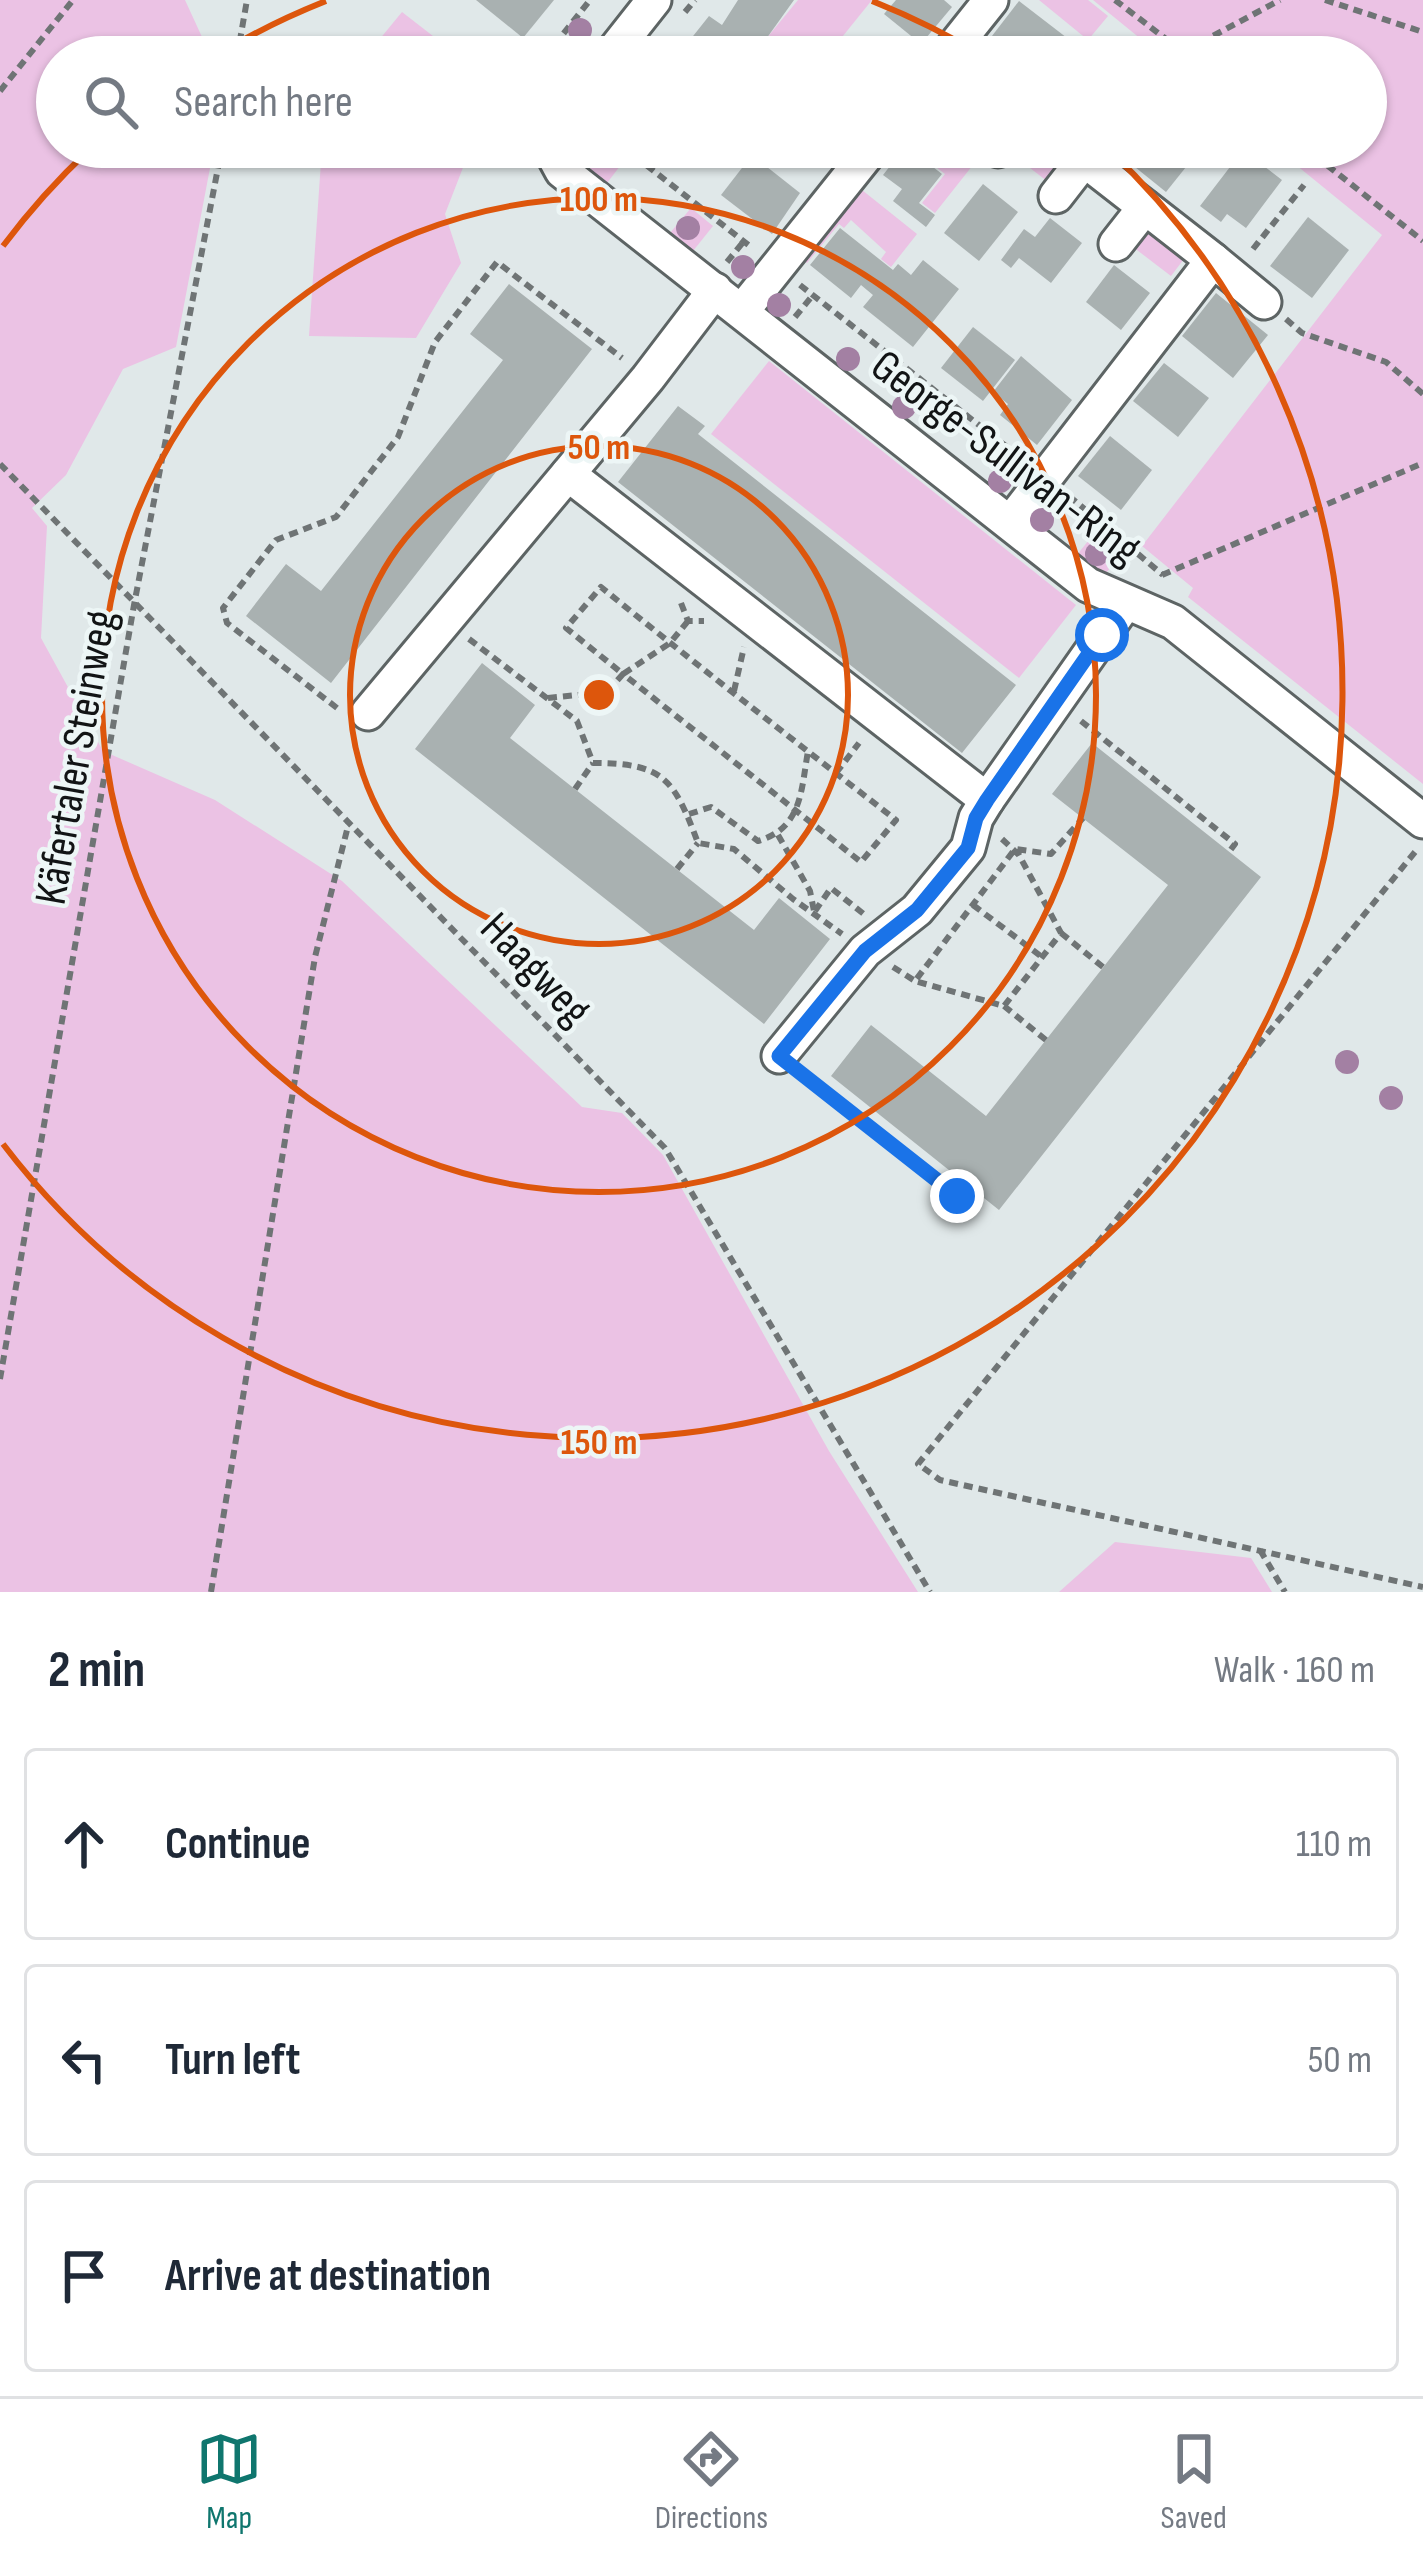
<!DOCTYPE html>
<html lang="en">
<head>
<meta charset="utf-8">
<style>
	:root { --surface:#fff; --page:#f6f6f7; --text:#1f2937; --muted:#747a83; --line:#e0e1e3; --accent:#0f766e }
	body { margin:0; font-family:"Sofia Sans Condensed",sans-serif; background:var(--page); color:var(--text) }
	.stop { position:absolute; width:36px; height:36px; margin:-27px; border:9px solid #1a73e8; border-radius:50%; background:#fff }
	.stop.end { background:#1a73e8; border-color:#fff; box-shadow:0 3px 12px #0008 }
	.list { margin:0; padding:0; list-style:none }
	h2 { display:flex; justify-content:space-between; align-items:center; height:156px; margin:0; padding:0 48px; font-size:51px }
	h2 small { font-size:39px; font-weight:400; color:var(--muted) }
	.list li { display:grid; grid-template-columns:78px 1fr auto; gap:36px; align-items:center; box-sizing:border-box; height:192px; margin:0 24px 24px; padding:0 24px; border:3px solid var(--line); border-radius:12px }
	.list b { display:block; font-size:45px; white-space:nowrap }
	.list em { font-size:39px; font-style:normal; color:var(--muted) }
	.icon { flex:none; width:66px; height:66px; fill:none; stroke:currentColor; stroke-width:2; stroke-linecap:round; stroke-linejoin:round }
	.map { position:relative; flex:none; width:1423px; height:1592px; overflow:hidden }
	.search { position:absolute; background:var(--surface); box-shadow:0 3px 9px #0004; left:36px; right:36px; top:36px; height:132px; display:flex; align-items:center; gap:30px; box-sizing:border-box; padding:0 42px; border-radius:66px; color:var(--muted); font-size:45px }
	.sheet { height:804px; background:var(--surface) }
	nav { display:flex; justify-content:space-around; align-items:center; box-sizing:border-box; height:168px; border-top:3px solid var(--line); background:var(--surface); font-size:33px; color:var(--muted) }
	nav a { display:grid; justify-items:center; gap:6px }
	nav .on { color:var(--accent) }
	.map>svg:first-child { display:block }
</style>
</head>
<body>
<div class="map">
<svg width="1423" height="1592" viewBox="0 0 1423 1592">
	<rect width="100%" height="100%" fill="#e0e8e9"/>
	<g fill="#ebc2e4">
		<polygon points="0,0 185,0 202,37 222,57 57,57 57,147 214,147 176,347 123,369 66,475 32,508 47,526 41,638 103,751 215,800 342,881 582,1107 622,1113 663,1155 829,1451 918,1592 0,1592"/>
		<polygon points="798,0 872,0 826,57 751,57"/>
		<polygon points="1039,0 1088,0 1108,16 1088,40"/>
		<polygon points="1093,0 1423,0 1423,784 1188,597 1193,588 1142,546 1382,235 1274,147 1366,147 1366,57 1163,57"/>
		<polygon points="402,12 460,57 365,57"/>
		<polygon points="322,147 471,147 445,214 461,263 416,338 309,336"/>
		<polygon points="570,147 615,147 627,157 607,183 573,155"/>
		<polygon points="931,147 979,147 984,151 935,213 922,203 945,174 927,160 934,150"/>
		<polygon points="1013,147 1047,147 1072,166 1056,188 1009,152"/>
		<polygon points="857,186 917,234 891,267 881,259 886,252 851,220 844,228 839,224 807,263 800,258"/>
		<polygon points="691,208 713,226 693,251 670,233"/>
		<polygon points="1149,226 1187,255 1171,276 1133,247"/>
		<polygon points="769,361 1076,605 1019,678 711,434"/>
		<polygon points="1098,529 1124,550 1103,577 1076,556"/>
		<polygon points="1115,1542 1251,1558 1272,1592 1059,1592"/>
	</g>
	<g fill="#a9b1b1">
		<polygon points="476,0 554,0 523,38"/>
		<polygon points="738,0 794,0 756,53 749,47 741,57 678,55 709,16 722,25"/>
		<polygon points="896,0 944,0 952,7 921,44 884,14"/>
		<polygon points="1019,1 1071,41 1058,57 1000,57 985,45"/>
		<polygon points="862,38 872,46 886,57 841,57 846,52 849,54"/>
		<polygon points="773,147 840,147 825,166 805,150 795,164"/>
		<polygon points="905,147 929,147 932,150 924,160 942,174 919,203 935,215 926,227 893,201 902,189 883,175"/>
		<polygon points="1134,147 1202,147 1166,192 1125,159"/>
		<polygon points="1243,150 1282,180 1246,228 1227,214 1221,222 1200,206"/>
		<polygon points="752,155 800,193 772,234 721,195"/>
		<polygon points="983,184 1018,212 979,261 944,233"/>
		<polygon points="1308,217 1349,250 1312,298 1270,266"/>
		<polygon points="1050,218 1082,243 1051,283 1019,258 1011,268 1001,260 1024,229 1035,237"/>
		<polygon points="840,228 893,270 898,264 911,275 923,260 959,289 913,347 863,307 873,295 861,285 851,298 810,265"/>
		<polygon points="1114,265 1150,293 1121,330 1086,302"/>
		<polygon points="509,284 592,349 331,683 246,616 286,564 321,591 503,360 470,334"/>
		<polygon points="1216,293 1268,335 1233,378 1182,336"/>
		<polygon points="973,327 1015,360 983,401 941,368"/>
		<polygon points="1021,356 1072,400 1037,445 1000,415 1008,404 993,392"/>
		<polygon points="1164,363 1209,398 1178,437 1133,401"/>
		<polygon points="678,406 705,426 698,434 1016,685 962,753 618,482"/>
		<polygon points="1110,436 1152,470 1121,510 1078,476"/>
		<polygon points="482,663 535,705 510,738 754,930 779,898 830,939 764,1024 415,749"/>
		<polygon points="1092,743 1261,877 999,1210 831,1076 871,1025 986,1116 1168,885 1052,794"/>
	</g>
	<g fill="none" stroke-linecap="round" stroke-linejoin="round">
		<g stroke="#5d6464" stroke-width="39">
			<g id="minor">
				<polyline points="948,54 991,0"/>
				<polyline points="609,57 654,0"/>
				<polyline points="549,147 562,171 1088,585 1173,622 1423,821"/>
				<polyline points="998,150 1001,147"/>
				<polyline points="1056,196 1084,160"/>
				<polyline points="1116,244 1145,207"/>
				<polyline points="1213,260 1264,302"/>
				<polyline points="742,311 873,147"/>
				<polyline points="568,474 987,800"/>
				<polyline points="1011,522 1213,260 1068,147"/>
				<polyline points="368,713 648,378 715,290"/>
				<polyline points="779,1056 865,951 917,910 968,848 976,818 987,800 1126,602"/>
			</g>
		</g>
		<g stroke="#6f7475" stroke-width="6" stroke-dasharray="9 6" stroke-linecap="butt">
			<polyline points="1115,0 1183,52 1280,0"/>
			<polyline points="1325,0 1423,32"/>
			<polyline points="685,12 695,0"/>
			<polyline points="237,57 247,0"/>
			<polyline points="545,57 590,0"/>
			<polyline points="0,91 73,0"/>
			<polyline points="623,147 751,247"/>
			<polyline points="1304,147 1423,241"/>
			<polyline points="1253,249 1304,185"/>
			<polyline points="727,262 744,241"/>
			<polyline points="800,285 1021,458"/>
			<polyline points="795,317 813,295"/>
			<polyline points="1286,319 1302,333 1386,362 1423,394"/>
			<polyline points="0,464 665,1148 930,1592"/>
			<polyline points="1069,496 1163,575"/>
			<polyline points="1162,575 1423,463"/>
			<polyline points="681,603 688,621 704,621"/>
			<path d="M469 639 577 721 593 763C664 763 674 779 698 843L734 849 793 899 842 934"/>
			<polyline points="734,691 744,647"/>
			<path d="M548 698 607 692 623 674 861 862 896 820C797 743 698 666 601 587L566 628 623 674 670 643 688 621"/>
			<polyline points="337,708 227,623 223,608 276,540 336,517 398,437 435,342 497,262 622,358"/>
			<polyline points="1081,721 1235,844 1229,852"/>
			<polyline points="836,773 859,743"/>
			<polyline points="575,789 593,763"/>
			<path d="M689 814 711 807 758 841C802 828 801 791 808 751"/>
			<polyline points="778,835 810,891 814,911"/>
			<polyline points="1002,839 1019,855 1061,933 1004,1006 915,981 1015,849 1051,854 1083,818"/>
			<polyline points="1415,852 918,1464 940,1480 1423,1587"/>
			<polyline points="677,869 698,843"/>
			<polyline points="973,905 1042,957"/>
			<polyline points="815,911 831,888 865,915"/>
			<polyline points="1061,933 1103,967"/>
			<polyline points="893,967 915,981"/>
			<polyline points="1004,1006 1046,1040"/>
			<polyline points="805,1077 957,1196"/>
			<polyline points="0,1379 134,605 222,147"/>
			<polyline points="1260,1550 1285,1592"/>
			<polyline points="211,1592 315,957 349,822"/>
		</g>
		<use href="#minor" stroke="#fff" stroke-width="33"/>
	</g>
	<g fill="#a380a3">
		<circle cx="580" cy="30" r="12"/>
		<circle cx="688" cy="228" r="12"/>
		<circle cx="743" cy="267" r="12"/>
		<circle cx="779" cy="305" r="12"/>
		<circle cx="848" cy="359" r="12"/>
		<circle cx="904" cy="407" r="12"/>
		<circle cx="1000" cy="481" r="12"/>
		<circle cx="1042" cy="520" r="12"/>
		<circle cx="1097" cy="554" r="12"/>
		<circle cx="1347" cy="1062" r="12"/>
		<circle cx="1391" cy="1098" r="12"/>
	</g>
	<g fill="none" stroke-linecap="round" stroke-linejoin="round">
		<polyline stroke="#1a73e8" stroke-width="15" points="957,1196 779,1056 865,951 917,910 968,848 976,818 987,800 1102,635"/>
	</g>
	<g fill="none" stroke="#dd560c" stroke-width="6">
		<circle cx="599" cy="695" r="249"/>
		<circle cx="599" cy="695" r="497"/>
		<path d="M3 246A746 746 0 0 1 90 149M215 56A746 746 0 0 1 326 1M872 1A746 746 0 0 1 983 56M1108 149A746 746 0 1 1 3 1144"/>
	</g>
	<g text-anchor="middle" stroke-width="9" stroke-linejoin="round" paint-order="stroke">
		<g font-size="45" fill="#121415" stroke="#edf6f6">
			<text transform="translate(1007 456) rotate(37)" y="16">George-Sullivan-Ring</text>
			<text transform="translate(74 757) rotate(-80)" y="16">Käfertaler Steinweg</text>
			<text transform="translate(537 968) rotate(46)" y="16">Haagweg</text>
		</g>
	</g>
	<circle cx="599" cy="695" r="18" fill="#dd560c" stroke="#edf6f6" stroke-width="6"/>
	<g font-size="36" text-anchor="middle" font-weight="bold" fill="#dd560c" stroke="#edf6f6" stroke-width="9" stroke-linejoin="round" paint-order="stroke">
		<text x="599" y="211">100 m</text>
		<text x="599" y="459">50 m</text>
		<text x="599" y="1454">150 m</text>
	</g>
</svg>
<div class="stop" style="left:1102px;top:635px"></div>
<div class="stop end" style="left:957px;top:1196px"></div>
<div class="search"><svg class="icon" aria-label="search" viewBox="0 0 24 24"><circle cx="10" cy="10" r="6"/><path d="M15 15l6 6"/></svg>Search here</div>
</div>
<section class="sheet">
<h2>2 min<small>Walk · 160 m</small></h2>
<ul class="list">
<li><svg class="icon" aria-label="ahead" viewBox="0 0 24 24"><path d="M12 20V5M6 11l6-6 6 6"/></svg><div><b>Continue</b></div><em>110 m</em></li>
<li><svg class="icon" aria-label="left" viewBox="0 0 24 24"><path d="M17 20v-9H6M10 6l-5 5 5 5"/></svg><div><b>Turn left</b></div><em>50 m</em></li>
<li><svg class="icon" aria-label="arrive" viewBox="0 0 24 24"><path d="M6 21V4h12l-3 4 3 4H6"/></svg><div><b>Arrive at destination</b></div></li>
</ul>
</section>
<nav>
<a class="on"><svg class="icon" aria-label="map" viewBox="0 0 24 24"><path d="M3 6l6-2 6 2 6-2v14l-6 2-6-2-6 2zM9 4v14M15 6v14"/></svg>Map</a>
<a><svg class="icon" aria-label="directions" viewBox="0 0 24 24"><path d="M12 3l9 9-9 9-9-9zM9 14v-3h6M13 9l2 2-2 2"/></svg>Directions</a>
<a><svg class="icon" aria-label="saved" viewBox="0 0 24 24"><path d="M7 4h10v16l-5-4-5 4z"/></svg>Saved</a>
</nav>
</body>
</html>
